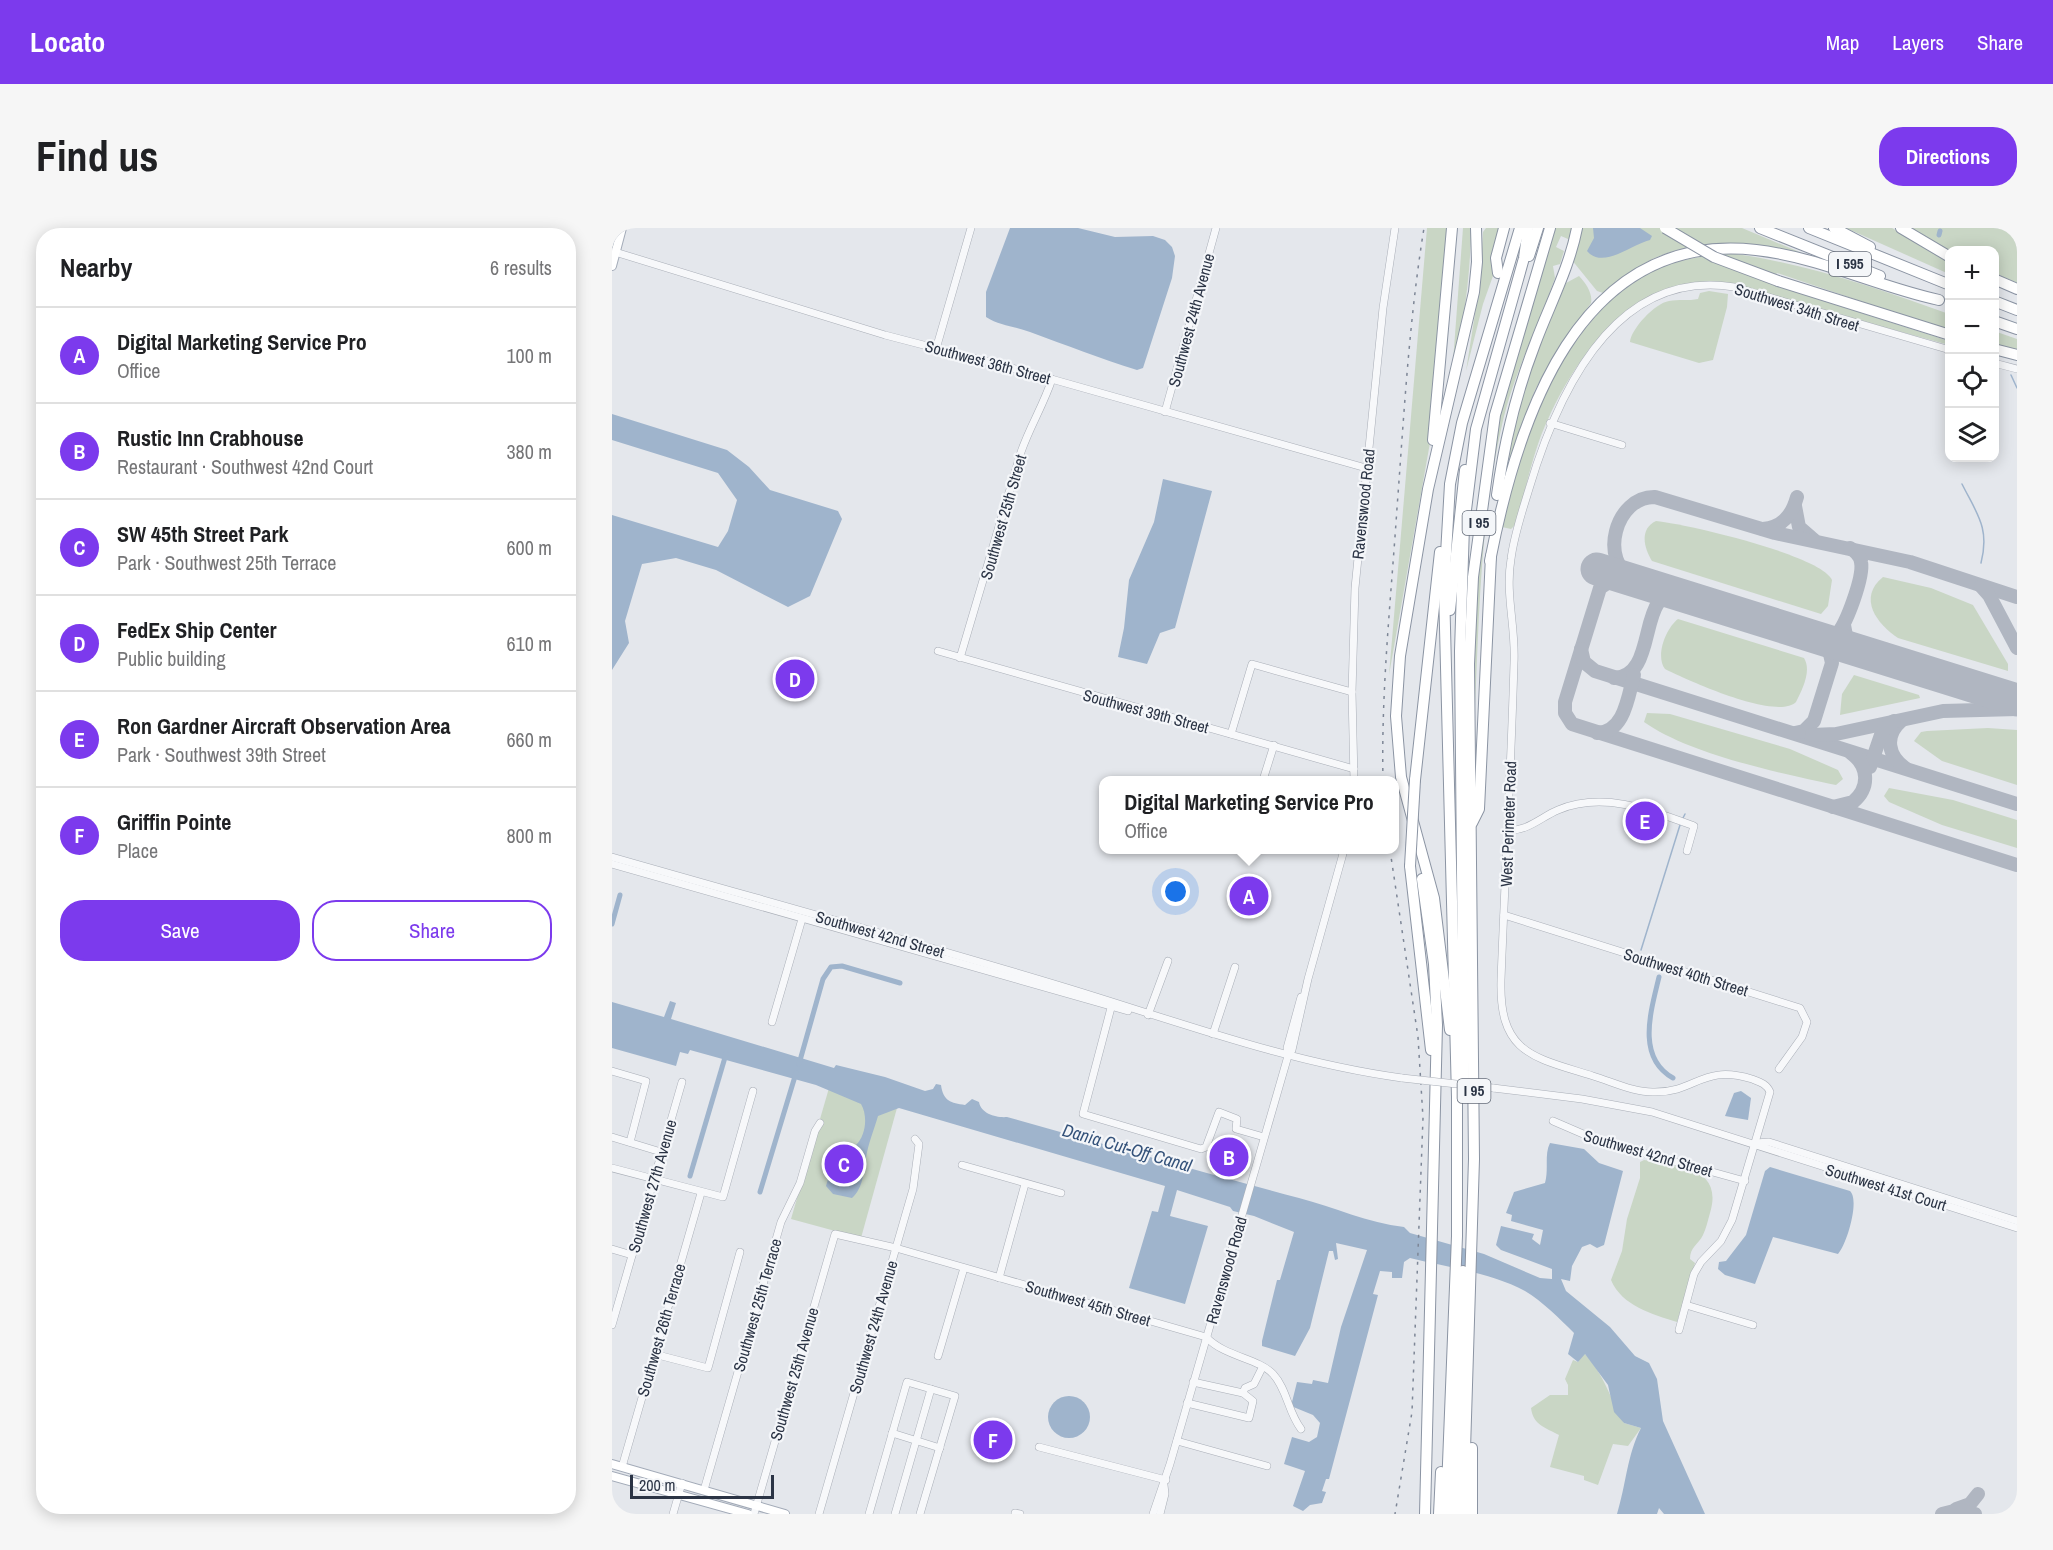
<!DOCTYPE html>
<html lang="en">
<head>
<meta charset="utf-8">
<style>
	:root { --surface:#fff; --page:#f6f6f6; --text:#202124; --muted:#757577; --line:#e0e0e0; --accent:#7c3aed }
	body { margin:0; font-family:"Archivo Narrow",sans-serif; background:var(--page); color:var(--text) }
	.controls { position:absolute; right:18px; top:18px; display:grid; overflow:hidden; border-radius:12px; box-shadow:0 3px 15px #0003 }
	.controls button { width:54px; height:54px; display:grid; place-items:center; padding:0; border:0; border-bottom:2px solid var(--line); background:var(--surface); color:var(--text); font:30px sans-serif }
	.scale { position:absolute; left:18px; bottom:15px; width:144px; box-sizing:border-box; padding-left:6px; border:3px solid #2b3445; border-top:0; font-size:16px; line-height:21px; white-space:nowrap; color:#2b3445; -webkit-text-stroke:4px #f4f6f9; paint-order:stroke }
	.you { position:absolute; left:564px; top:664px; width:21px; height:21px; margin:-15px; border:4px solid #fff; border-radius:50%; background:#1a73e8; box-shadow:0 0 0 9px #1a73e833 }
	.badge { display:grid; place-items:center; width:39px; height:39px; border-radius:50%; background:var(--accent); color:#fff; font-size:20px; font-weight:700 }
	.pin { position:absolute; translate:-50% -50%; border:3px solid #fff; box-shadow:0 2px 6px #0006 }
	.popup { position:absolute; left:487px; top:548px; width:300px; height:78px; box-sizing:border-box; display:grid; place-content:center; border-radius:12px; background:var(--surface); filter:drop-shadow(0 2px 4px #0005); font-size:20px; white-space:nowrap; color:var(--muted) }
	.popup b { font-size:22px; color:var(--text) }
	.popup::after { content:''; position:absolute; left:50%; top:100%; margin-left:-12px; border:12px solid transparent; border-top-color:var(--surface) }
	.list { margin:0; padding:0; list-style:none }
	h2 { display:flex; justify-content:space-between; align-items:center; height:78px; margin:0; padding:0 24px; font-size:26px }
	h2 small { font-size:20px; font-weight:400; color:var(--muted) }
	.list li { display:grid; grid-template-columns:39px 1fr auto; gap:18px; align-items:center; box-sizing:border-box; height:96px; padding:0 24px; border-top:2px solid var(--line) }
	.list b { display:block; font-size:22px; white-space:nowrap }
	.list p { margin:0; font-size:20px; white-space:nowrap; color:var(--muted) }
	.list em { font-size:20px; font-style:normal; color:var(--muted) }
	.actions { display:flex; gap:12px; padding:18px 24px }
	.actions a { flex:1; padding:14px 0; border:2px solid var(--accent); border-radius:24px; text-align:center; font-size:21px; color:var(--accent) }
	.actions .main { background:var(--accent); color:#fff }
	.icon { flex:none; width:33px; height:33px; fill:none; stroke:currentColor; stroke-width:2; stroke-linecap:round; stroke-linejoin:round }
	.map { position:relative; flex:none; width:1405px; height:1286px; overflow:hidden; border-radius:24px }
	header { display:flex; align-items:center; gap:36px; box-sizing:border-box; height:84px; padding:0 30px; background:var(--accent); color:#fff }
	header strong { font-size:28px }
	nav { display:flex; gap:33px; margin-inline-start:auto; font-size:21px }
	.intro { display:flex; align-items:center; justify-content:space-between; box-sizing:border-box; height:144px; padding:0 36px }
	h1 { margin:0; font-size:42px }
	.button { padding:15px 27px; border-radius:24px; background:var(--accent); color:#fff; font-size:21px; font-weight:700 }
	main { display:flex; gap:36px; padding:0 36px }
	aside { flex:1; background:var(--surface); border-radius:24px; box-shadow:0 3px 15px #0003 }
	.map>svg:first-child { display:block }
</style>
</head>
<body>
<header>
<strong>Locato</strong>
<nav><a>Map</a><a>Layers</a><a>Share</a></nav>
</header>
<div class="intro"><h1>Find us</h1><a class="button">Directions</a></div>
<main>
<aside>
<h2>Nearby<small>6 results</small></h2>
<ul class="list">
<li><span class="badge">A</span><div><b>Digital Marketing Service Pro</b><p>Office</p></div><em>100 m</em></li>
<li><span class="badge">B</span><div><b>Rustic Inn Crabhouse</b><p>Restaurant · Southwest 42nd Court</p></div><em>380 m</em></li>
<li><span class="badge">C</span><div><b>SW 45th Street Park</b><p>Park · Southwest 25th Terrace</p></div><em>600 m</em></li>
<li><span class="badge">D</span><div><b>FedEx Ship Center</b><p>Public building</p></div><em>610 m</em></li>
<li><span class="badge">E</span><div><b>Ron Gardner Aircraft Observation Area</b><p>Park · Southwest 39th Street</p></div><em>660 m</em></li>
<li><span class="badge">F</span><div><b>Griffin Pointe</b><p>Place</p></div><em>800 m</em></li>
</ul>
<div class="actions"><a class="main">Save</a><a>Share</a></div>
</aside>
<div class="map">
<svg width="1405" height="1286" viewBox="0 0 1405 1286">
	<rect width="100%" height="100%" fill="#e4e7ec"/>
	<g fill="#c9d6c5">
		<polygon points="815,0 835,0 825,175 777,447"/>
		<path d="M851 0H859V4C858 57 849 108 839 160Z"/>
		<polygon points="874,0 898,0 871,76 854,143 868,54 871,4"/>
		<path d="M941 0H1130L1197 28C1152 18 1095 9 1050 27 1029 35 1009 51 991 65L985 63 955 26 956 11 949 8 944 19 952 23 948 36 941 38 943 50C926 99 901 147 890 197 867 297 867 400 862 502V353L886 177Z"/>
		<polygon points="1234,0 1280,0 1337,34 1337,46"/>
		<polygon points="1297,0 1405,0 1405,55 1383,45 1382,22 1337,24"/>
		<path d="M1117 25C1193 35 1265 60 1337 86V103L1165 45 1159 56 1337 113V117L1110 55C1024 52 971 116 937 189 921 222 914 260 905 295L899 301 890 299C894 280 895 259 901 240 922 176 965 93 1021 54 1049 34 1083 29 1117 25Z"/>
		<path d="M967 48C974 55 981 66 979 75L944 124 923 162 890 250 904 185 930 110 954 55Z"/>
		<path d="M1097 63 1116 66 1115 79 1101 132 1087 135 1018 114C1019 101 1043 75 1057 73 1066 71 1077 73 1086 71L1088 65Z"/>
		<polygon points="1382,103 1405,111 1405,123 1383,117"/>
		<path d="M1044 293C1074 296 1209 327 1220 352L1216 378 1209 386 1040 333C1032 320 1027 301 1044 293Z"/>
		<path d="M1271 349 1319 360 1361 377 1396 436V443L1286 410C1265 396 1245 370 1271 349Z"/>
		<path d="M1066 391 1192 430C1200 443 1190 462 1184 474 1165 493 1075 452 1053 441 1043 428 1054 400 1066 391Z"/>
		<polygon points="1242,447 1307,467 1308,470 1228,487 1230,466"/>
		<path d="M1035 485 1058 486 1178 521 1226 542 1231 551 1224 557C1168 545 1079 527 1032 494Z"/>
		<polygon points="1376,500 1405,502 1405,557 1330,533 1302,513 1309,504 1315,503"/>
		<polygon points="1277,560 1341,572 1405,592 1405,620 1330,597 1277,574 1272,568"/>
		<polygon points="1017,580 1054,592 1050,605 1013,593"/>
		<polygon points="217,860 285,880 249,1010 179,991"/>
		<path d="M1032 932C1065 937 1112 939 1098 985 1096 992 1094 1001 1091 1007 1086 1017 1078 1019 1078 1031L1083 1035 1065 1094C1040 1086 1010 1078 999 1052L1010 1023 1015 991 1028 950V934Z"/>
		<path d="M972 1125C992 1146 998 1170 1012 1195L1029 1200 1016 1218 1001 1216 986 1257 972 1252V1248L938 1239 947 1207C934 1200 921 1197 919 1180L938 1167H956V1157L953 1151 961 1132 966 1134Z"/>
	</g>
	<g fill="#9fb4cc">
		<path d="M398 0H466L503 9 541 8 553 12 560 19 563 28 560 50 531 140 525 142C489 131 454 117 418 104 403 98 388 98 374 89V64Z"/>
		<path d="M981 0H1028L1040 8 1038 12C1020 16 991 42 975 23L982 10Z"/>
		<polygon points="0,186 115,222 137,239 158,262 226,283 230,291 198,368 176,379 104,342 64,330 30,336 13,393 17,415 0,442 0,287 106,319 116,303 125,272 106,245 0,212"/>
		<polygon points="551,251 600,263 563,400 548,405 535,436 506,429 512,400 517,352 542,294"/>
		<path d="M58 773 64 775 59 791 222 840 224 837 273 849 313 863 321 861 324 856 329 857C331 873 339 875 353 877L360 871 367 874C369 886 385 890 395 889 492 916 589 944 687 970 722 979 756 995 792 999L798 1005 872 1026 928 1050 940 1051V1041L889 1022 884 1017 889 998 922 1006 920 1011 928 1017 931 1002 899 993 900 987 894 985 902 964 933 955C937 941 932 927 938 915L972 921 987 935 1011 943 992 1017 985 1020 978 1016 970 1019 960 1038 958 1053 949 1051 954 1063 998 1099 1023 1128 1037 1135 1045 1151 1051 1193 1093 1286H1052L1047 1280 1045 1286H1005C1014 1257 1015 1227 1029 1200L1012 1195 1002 1184 996 1157 973 1126 966 1134 956 1126 962 1105C947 1090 931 1074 913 1063 880 1045 834 1039 798 1030L792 1034 790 1050H780V1044L768 1043 761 1066 766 1067 717 1251H714L710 1263 714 1264 710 1275 698 1277 691 1283 681 1278 693 1243 672 1236 680 1209 697 1214 705 1209 708 1195 701 1187 679 1178 685 1154 700 1156 701 1152 716 1155 729 1099 755 1022 724 1015 726 1031 723 1032 721 1023H717L698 1100 683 1128 650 1118V1113L665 1052H668L682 1004 642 988 621 983 618 979 565 962 558 988 596 998 573 1076 517 1060 540 983 546 984 553 958 287 880 266 888C262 902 256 916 254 930 251 944 252 959 240 970L221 966 214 958 225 920 229 916 244 917C254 907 256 888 249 876L204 857 78 822 76 826 68 824 64 838 0 820V774L52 789Z"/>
		<polygon points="1129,863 1139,870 1136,892 1113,888 1122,865"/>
		<path d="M1158 939 1238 963C1248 972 1235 1016 1226 1026L1161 1009 1143 1056 1113 1047 1106 1041 1107 1034 1114 1033 1134 1007 1153 943Z"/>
		<circle cx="457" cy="1189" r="21"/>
	</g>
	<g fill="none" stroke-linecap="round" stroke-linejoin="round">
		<g stroke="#9fb4cc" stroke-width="1.5">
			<polyline points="1399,147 1405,160"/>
			<path d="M1350 256C1365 286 1378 300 1369 335"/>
			<polyline points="1071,590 1073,586"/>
			<polyline points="1029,722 1068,597"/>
		</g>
		<g stroke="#9fb4cc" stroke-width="5">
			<polyline points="1327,7 1328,3"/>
			<polyline points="0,696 8,667"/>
			<path d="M1047 749C1039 783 1024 829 1061 850"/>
			<polyline points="187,836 211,751 219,739 230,738 288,755"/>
			<polyline points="78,948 114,826"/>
			<polyline points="148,964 184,845"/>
		</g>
		<g stroke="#b0b6c1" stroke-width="14">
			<polyline points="1183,278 1187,299 1202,312"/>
			<path d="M1151 301C1171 299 1180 287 1185 269"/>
			<path d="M1022 351C986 334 1003 268 1043 269L1163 305 1298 334 1405 369"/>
			<polyline points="1029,355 1003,350 988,360 953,474 953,485 960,496 1405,637"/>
			<polyline points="1369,358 1377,367 1405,420"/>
			<polyline points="1232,397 1235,413 1248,423"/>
			<path d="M1203 409 1223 408C1234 399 1252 348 1249 334 1248 327 1243 323 1238 320"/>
			<polyline points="969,421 972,434 983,443 1405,576"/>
			<path d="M1002 450C1037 449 1031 397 1046 375L1055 368H1070"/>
			<path d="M1289 493C1272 508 1276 528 1293 540"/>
			<path d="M985 505C1013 504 1016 468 1022 447"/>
			<polyline points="1183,505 1192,503 1202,493 1220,435 1216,417 1198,408"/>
			<polyline points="1200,507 1224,506 1331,483 1405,481"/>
			<polyline points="1258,539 1270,504 1282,493"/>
			<path d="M1221 579 1241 574C1258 560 1257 538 1239 525"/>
			<polyline points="1344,1281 1358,1276 1366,1266"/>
			<polyline points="1330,1286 1346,1282 1363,1286"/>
		</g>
		<polyline stroke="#b0b6c1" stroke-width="33" points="985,341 1405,472"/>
		<g stroke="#a9aeb7" stroke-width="8">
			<g id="minor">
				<polyline points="0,23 273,107 411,143 754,240"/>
				<polyline points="324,121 359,0"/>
				<polyline points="1382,135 1405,141"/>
				<polyline points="553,184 604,0"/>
				<polyline points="938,195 1010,217"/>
				<polyline points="326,423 742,541"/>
				<path d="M348 430 409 224C418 198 432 176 440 151"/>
				<polyline points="619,506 640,436 740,464"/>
				<polyline points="651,552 662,517"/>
				<polyline points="742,552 740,464 743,360 771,80 783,0"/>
				<path d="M895 602C915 604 929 589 946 582 991 563 1039 582 1082 598L1075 623"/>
				<path d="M0 629C150 672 300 713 449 758 562 792 673 834 790 850"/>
				<polyline points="0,636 516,783"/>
				<polyline points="892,687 1188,780 1195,794 1190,809 1167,841"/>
				<polyline points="500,776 471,886 589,921 594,919 607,884 625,891 624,901 652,909"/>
				<polyline points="536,787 556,733"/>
				<polyline points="160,794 190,691"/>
				<polyline points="601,806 623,739"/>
				<polyline points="676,828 675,820 689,769"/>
				<polyline points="0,843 34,853 18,914"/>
				<polyline points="881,860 970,871 1040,884 1405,1000"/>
				<polyline points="941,893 985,912 1133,953"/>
				<polyline points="0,909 49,924"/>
				<polyline points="1144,915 1157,914 1405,993"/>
				<polyline points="350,937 449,965"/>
				<polyline points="0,940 111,969 141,863"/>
				<polyline points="0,1021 20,1027"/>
				<polyline points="387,1050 413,956"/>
				<polyline points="1074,1077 1141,1097"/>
				<polyline points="0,1097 70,854"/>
				<path d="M1067 1102 1082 1046 1089 1034 1109 1013 1120 992 1158 864C1155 856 1148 854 1140 851 1090 836 1085 864 1043 864 1023 865 1001 854 981 848 921 829 887 826 889 752 893 646 899 541 902 435 904 400 893 366 899 331 902 307 910 284 917 261 945 167 1001 40 1122 59L1338 122"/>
				<polyline points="42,1126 96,1140 128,1024"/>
				<polyline points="326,1128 352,1040"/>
				<polyline points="581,1154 631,1165"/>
				<polyline points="575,1175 637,1190 641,1173 631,1165 633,1160 642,1156 650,1140"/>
				<polyline points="280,1205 328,1220"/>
				<polyline points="565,1213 655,1238"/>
				<polyline points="427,1219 554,1252"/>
				<polyline points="10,1239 89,965"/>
				<polyline points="92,1262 169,994 188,955 203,903 208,895"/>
				<polyline points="403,1285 408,1286"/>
				<polyline points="61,1286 70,1255"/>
				<path d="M142 1286 223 1006 284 1020 594 1109C613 1129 646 1130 661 1146 675 1161 676 1184 689 1201"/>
				<polyline points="207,1286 301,961 307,916 303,911"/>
				<polyline points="257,1286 295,1154 343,1168 308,1286"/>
				<polyline points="283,1286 319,1161"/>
				<polyline points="541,1286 558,1236 676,828 680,822 696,751 732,622"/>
				<polyline points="548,1286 553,1266 552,1257"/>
			</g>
		</g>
		<g stroke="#a3abb8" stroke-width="10">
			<g id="major">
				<polyline points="0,38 10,0"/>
				<polyline points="0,1236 173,1286"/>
				<polyline points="0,1248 136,1286"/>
			</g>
		</g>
		<g stroke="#8b94a3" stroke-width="12">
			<g id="highway">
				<polyline points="1148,0 1268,48"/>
				<polyline points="1197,0 1338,57"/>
				<polyline points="1222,0 1258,19"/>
				<polyline points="1289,0 1338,29"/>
				<polyline points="917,28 926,0"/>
				<polyline points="886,45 884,30 892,0"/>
				<polyline points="1382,51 1405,61"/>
				<polyline points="1166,53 1338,107"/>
				<polyline points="1382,73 1405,82"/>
				<polyline points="1382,93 1405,101"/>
				<polyline points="1382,121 1405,127"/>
				<polyline points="821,212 840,0"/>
				<path d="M885 267C892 216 904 165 923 116 937 78 957 41 965 0"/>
				<path d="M878 333C905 194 965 2 1144 22 1207 29 1266 59 1327 72"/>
				<polyline points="838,382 853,242"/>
				<polyline points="803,552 828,324"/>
				<polyline points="860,595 867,581 879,328"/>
				<polyline points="798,638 819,822"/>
				<polyline points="810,651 822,736 825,797 813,1286"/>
				<polyline points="838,802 822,670 789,549 784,488 788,428 816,261 862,64 865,34 864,0"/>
				<polyline points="852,863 848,423 852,298 864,201 912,30 916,0"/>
				<polyline points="827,1286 829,1244"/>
				<polyline points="834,1286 845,1008 845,869 832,361 838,256 850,195 908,0"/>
				<polyline points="842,1286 851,1043"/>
				<polyline points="851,1286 862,931 857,436 861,349 883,187 938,0"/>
				<polyline points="860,1286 860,1220"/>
			</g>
		</g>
		<use href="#minor" stroke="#f7f8fa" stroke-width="7"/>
		<use href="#major" stroke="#fff" stroke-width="8"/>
		<use href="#highway" stroke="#fff" stroke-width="10"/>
		<g stroke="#7d8696" stroke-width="1.5" stroke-dasharray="3 6" stroke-linecap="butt">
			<path d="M771 552C769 462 779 371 785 280 792 187 797 92 812 0"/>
			<polyline points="778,622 806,809 811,890 800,1184 783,1286"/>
		</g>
		<g stroke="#a9aeb7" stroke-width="8" stroke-linecap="butt">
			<polyline id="minor-bridge" points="790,850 881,860"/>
		</g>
		<g stroke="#8b94a3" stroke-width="12" stroke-linecap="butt">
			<g id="highway-bridge">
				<polyline points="1053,0 1102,29 1166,53"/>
				<polyline points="798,638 803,552"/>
			</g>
		</g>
		<use href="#minor-bridge" stroke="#f7f8fa" stroke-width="7"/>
		<use href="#highway-bridge" stroke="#fff" stroke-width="10"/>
	</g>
	<g text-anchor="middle" stroke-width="4.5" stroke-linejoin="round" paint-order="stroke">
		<g fill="#f4f6f9" stroke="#676e7b" stroke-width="1.5">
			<rect x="1217" y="24" width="42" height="24" rx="4.5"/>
			<rect x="850.5" y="283" width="33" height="24" rx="4.5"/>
			<rect x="845.5" y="851" width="33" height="24" rx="4.5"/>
		</g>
		<g font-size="15" font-weight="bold" fill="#2b3445">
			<text x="1238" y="41">I 595</text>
			<text x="867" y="300">I 95</text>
			<text x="862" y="868">I 95</text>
		</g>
		<g font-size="16" fill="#2b3445" stroke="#f4f6f9">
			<text transform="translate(1185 79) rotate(17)" y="6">Southwest 34th Street</text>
			<text transform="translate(579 92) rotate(-75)" y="6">Southwest 24th Avenue</text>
			<text transform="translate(376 134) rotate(15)" y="6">Southwest 36th Street</text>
			<text transform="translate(751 276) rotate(-84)" y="6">Ravenswood Road</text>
			<text transform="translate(391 289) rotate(-74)" y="6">Southwest 25th Street</text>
			<text transform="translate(534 483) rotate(15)" y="6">Southwest 39th Street</text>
			<text transform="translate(896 596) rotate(-88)" y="6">West Perimeter Road</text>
			<text transform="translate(268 706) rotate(16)" y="6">Southwest 42nd Street</text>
			<text transform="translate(1074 744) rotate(17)" y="6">Southwest 40th Street</text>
			<text transform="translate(1036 925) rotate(16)" y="6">Southwest 42nd Street</text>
			<text transform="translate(40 958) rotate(-74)" y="6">Southwest 27th Avenue</text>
			<text transform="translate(1274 959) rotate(17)" y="6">Southwest 41st Court</text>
			<text transform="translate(614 1042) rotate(-74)" y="6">Ravenswood Road</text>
			<text transform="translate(476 1075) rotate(16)" y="6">Southwest 45th Street</text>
			<text transform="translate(145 1077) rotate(-74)" y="6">Southwest 25th Terrace</text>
			<text transform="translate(261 1099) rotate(-74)" y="6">Southwest 24th Avenue</text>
			<text transform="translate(49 1102) rotate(-74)" y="6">Southwest 26th Terrace</text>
			<text transform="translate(182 1146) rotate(-74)" y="6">Southwest 25th Avenue</text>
		</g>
		<g font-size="18" font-style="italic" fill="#34527a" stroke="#f4f6f9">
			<text transform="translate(515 920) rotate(16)" y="6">Dania Cut-Off Canal</text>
		</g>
	</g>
</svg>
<div class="controls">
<button>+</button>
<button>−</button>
<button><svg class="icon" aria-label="locate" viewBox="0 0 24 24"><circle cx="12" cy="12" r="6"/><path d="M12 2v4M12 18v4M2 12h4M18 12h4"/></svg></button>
<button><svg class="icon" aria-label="layers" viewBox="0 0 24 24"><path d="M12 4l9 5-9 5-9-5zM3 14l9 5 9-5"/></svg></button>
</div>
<div class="scale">200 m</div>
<div class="you"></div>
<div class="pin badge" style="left:637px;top:668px">A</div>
<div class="popup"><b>Digital Marketing Service Pro</b>Office</div>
<div class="pin badge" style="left:617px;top:929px">B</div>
<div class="pin badge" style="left:232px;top:936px">C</div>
<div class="pin badge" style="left:183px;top:451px">D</div>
<div class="pin badge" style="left:1033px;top:593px">E</div>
<div class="pin badge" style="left:381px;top:1212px">F</div>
</div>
</main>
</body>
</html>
